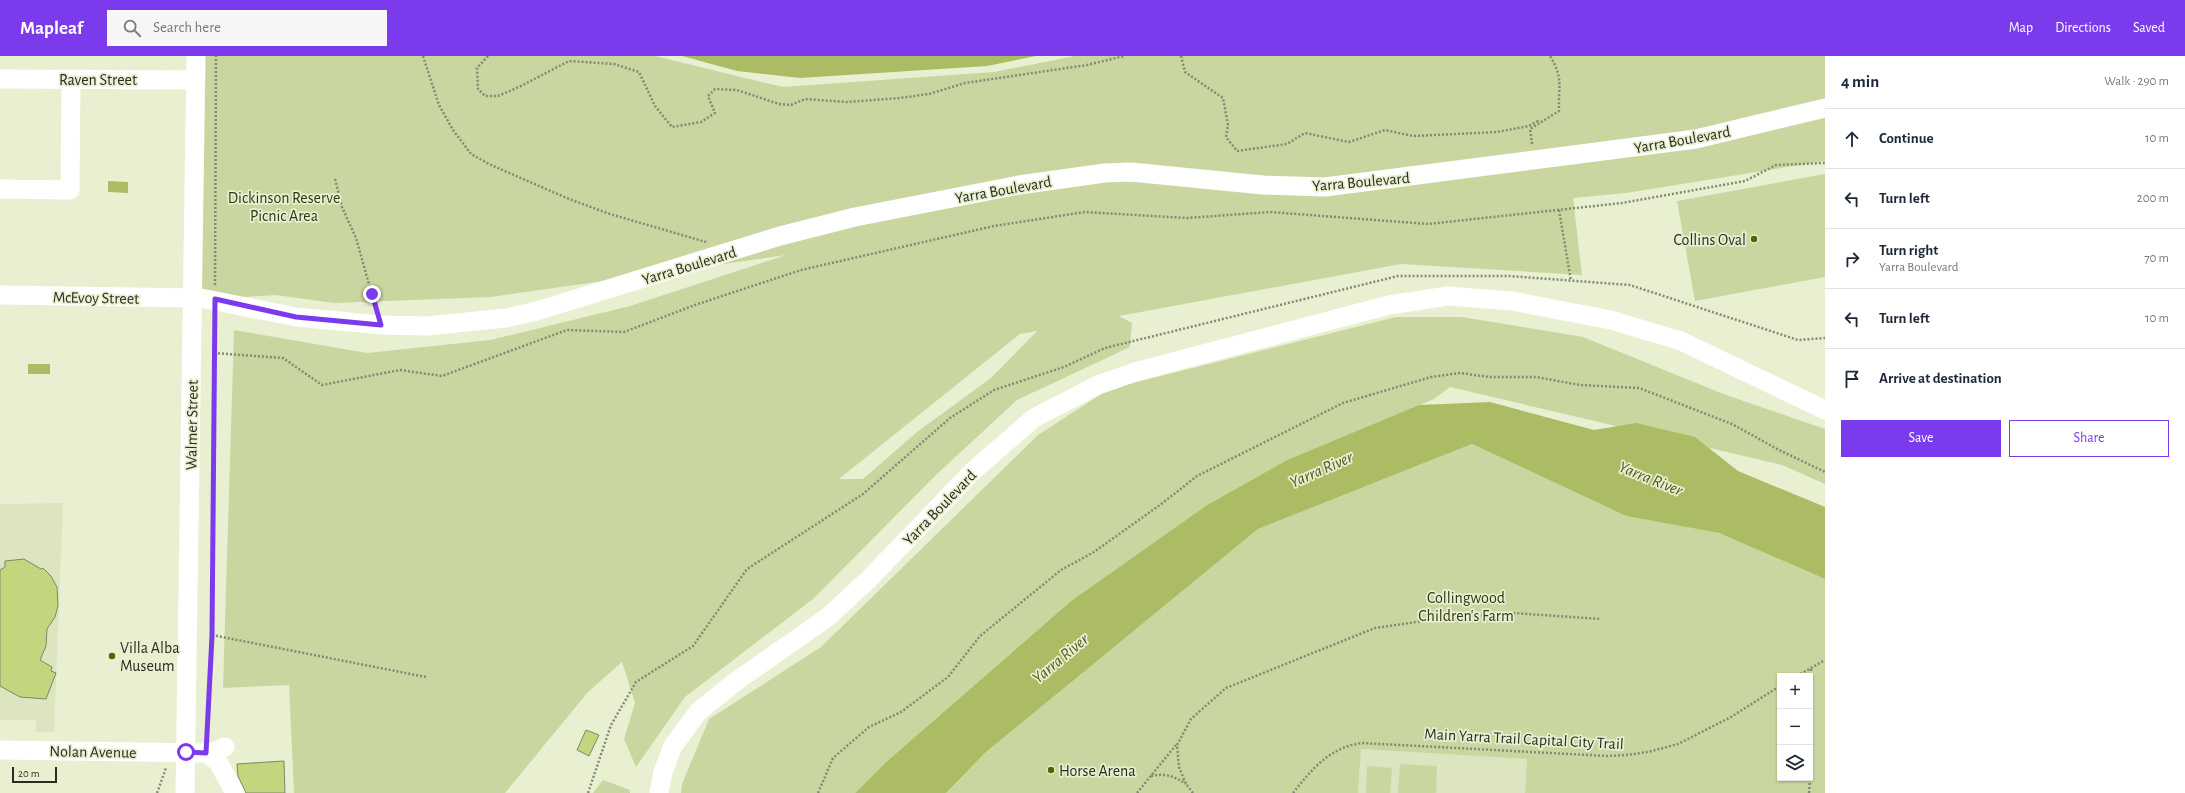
<!DOCTYPE html>
<html lang="en">
<head>
<meta charset="utf-8">
<style>
	:root { --surface:#fff; --page:#f6f6f7; --text:#1f2937; --muted:#747a83; --line:#e0e1e3; --accent:#7c3aed }
	body { margin:0; font-family:"Alegreya Sans",sans-serif; background:var(--page); color:var(--text) }
	.controls { position:absolute; right:12px; bottom:12px; display:grid; overflow:hidden; border-radius:0px; box-shadow:0 1px 3px #0004 }
	.controls button { width:36px; height:36px; display:grid; place-items:center; padding:0; border:0; border-bottom:1px solid var(--line); background:var(--surface); color:var(--text); font:20px sans-serif }
	.scale { position:absolute; left:12px; bottom:10px; width:45px; box-sizing:border-box; padding-left:4px; border:2px solid #2b2d22; border-top:0; font-size:11px; line-height:14px; white-space:nowrap; color:#2b2d22; -webkit-text-stroke:3px #e8f0d1; paint-order:stroke }
	.stop { position:absolute; width:12px; height:12px; margin:-9px; border:3px solid #7c3aed; border-radius:50%; background:#fff }
	.stop.end { background:#7c3aed; border-color:#fff; box-shadow:0 1px 4px #0008 }
	.list { margin:0; padding:0; list-style:none }
	h2 { display:flex; justify-content:space-between; align-items:center; height:52px; margin:0; padding:0 16px; font-size:17px }
	h2 small { font-size:13px; font-weight:400; color:var(--muted) }
	.list li { display:grid; grid-template-columns:26px 1fr auto; gap:12px; align-items:center; box-sizing:border-box; height:60px; padding:0 16px; border-top:1px solid var(--line) }
	.list b { display:block; font-size:15px; white-space:nowrap }
	.list p { margin:0; font-size:13px; white-space:nowrap; color:var(--muted) }
	.list em { font-size:13px; font-style:normal; color:var(--muted) }
	.actions { display:flex; gap:8px; padding:12px 16px }
	.actions a { flex:1; padding:9px 0; border:1px solid var(--accent); border-radius:0px; text-align:center; font-size:14px; color:var(--accent) }
	.actions .main { background:var(--accent); color:#fff }
	.icon { flex:none; width:22px; height:22px; fill:none; stroke:currentColor; stroke-width:2; stroke-linecap:round; stroke-linejoin:round }
	.map { position:relative; flex:none; width:1825px; height:737px; overflow:hidden }
	header { display:flex; align-items:center; gap:24px; box-sizing:border-box; height:56px; padding:0 20px; background:var(--accent); color:#fff }
	header strong { font-size:19px }
	nav { display:flex; gap:22px; margin-inline-start:auto; font-size:14px }
	.search { width:280px; height:36px; background:var(--page); display:flex; align-items:center; gap:10px; box-sizing:border-box; padding:0 14px; border-radius:0px; color:var(--muted); font-size:15px }
	main { display:flex }
	aside { flex:1; background:var(--surface) }
	.map>svg:first-child { display:block }
</style>
</head>
<body>
<header>
<strong>Mapleaf</strong>
<div class="search"><svg class="icon" aria-label="search" viewBox="0 0 24 24"><circle cx="10" cy="10" r="6"/><path d="M15 15l6 6"/></svg>Search here</div>
<nav><a>Map</a><a>Directions</a><a>Saved</a></nav>
</header>
<main>
<div class="map">
<svg width="1825" height="737" viewBox="0 0 1825 737">
	<rect width="100%" height="100%" fill="#e8f0d1"/>
	<g fill="#dce5bf">
		<polygon points="63,447 54,676 36,676 36,664 0,664 0,448"/>
		<polygon points="1361,693 1527,703 1525,737 1358,737"/>
	</g>
	<g fill="#cad6a0" fill-rule="evenodd">
		<path d="M196 0H655L783 31 994 16 1075 0H1825V105L1626 137 1573 142 1582 219 1401 208 1119 260 1132 267 1130 291 1017 344 937 418 813 543 685 641 636 711 624 683 635 647 622 606 588 636 505 737H294L289 629 223 632 234 274 367 297 490 284 630 250 786 199 491 241 334 247 275 239 215 243 201 242ZM1037 275 991 322 917 376 863 423H839L1020 278Z"/>
		<polygon points="1825,118 1825,221 1695,245 1677,145"/>
		<polygon points="1396,261 1462,261 1583,281 1726,339 1825,373 1825,428 1782,409 1450,331 1434,343 1287,404 1207,449 1071,545 885,707 855,737 681,737 682,728 709,663 821,591 1038,379 1109,333"/>
		<path d="M1472 388 1626 460 1719 477 1825 523V737H1525L1527 703 1361 693 1358 737H946L986 696 1258 473ZM1780 620H1810V722H1780Z"/>
		<polygon points="1400,708 1437,710 1436,737 1398,737"/>
		<polygon points="1367,710 1392,712 1390,737 1366,737"/>
		<polygon points="603,724 630,734 630,737 593,737"/>
	</g>
	<g fill="#abbc64">
		<polygon points="682,0 1036,0 987,10 800,22 737,15"/>
		<polygon points="108,125 128,126 128,137 108,136"/>
		<rect x="28" y="308" width="22" height="10"/>
		<polygon points="1490,346 1594,374 1636,367 1695,381 1738,415 1825,451 1825,523 1719,477 1626,460 1472,388 1258,473 986,696 946,737 855,737 885,707 1071,545 1207,449 1287,404 1419,349"/>
	</g>
	<g fill="#c4d67d" stroke="#80866a">
		<polygon points="24,503 41,513 43,512 51,520 57,531 58,550 55,561 47,573 46,590 40,604 52,611 51,615 56,617 46,643 20,641 0,630 0,514 5,511 5,505"/>
		<polygon points="586,674 599,679 589,700 577,694"/>
		<polygon points="284,705 285,737 246,737 238,720 237,708"/>
	</g>
	<g fill="none" stroke-linecap="round" stroke-linejoin="round">
		<g stroke="#848974" stroke-width="2.5" stroke-dasharray="2 2" stroke-linecap="butt">
			<polyline points="423,0 439,49 453,74 471,98 491,109 569,143 610,158 706,186"/>
			<polyline points="488,0 477,12 478,33 485,40 498,40 519,31 569,5 614,8 639,16 655,50 672,71 701,66 715,57 708,40 715,33 737,34 779,48 791,49 805,43 847,46 900,42 929,38 965,27 1087,9 1124,0"/>
			<polyline points="1181,0 1185,16 1223,42 1228,69 1226,81 1237,95 1287,88 1305,77 1349,86 1385,74 1413,80 1497,76 1529,70 1538,65 1539,67"/>
			<path d="M1532 88 1530 73 1559 55C1558 30 1564 23 1550 0"/>
			<polyline points="335,123 342,151 356,182 376,253"/>
			<polyline points="1559,154 1571,225"/>
			<polyline points="215,229 216,0"/>
			<polyline points="214,297 283,302 322,329 400,314 442,320 567,274 624,276 695,249 801,214 994,170 1085,156 1187,162 1270,156 1428,168 1622,147 1745,125 1776,109 1825,107"/>
			<polyline points="212,579 426,621"/>
			<polyline points="1797,620 1825,604"/>
			<polyline points="1810,647 1811,611"/>
			<polyline points="207,681 212,579 215,262"/>
			<path d="M1151 720C1165 717 1174 720 1186 728"/>
			<polyline points="157,737 166,712"/>
			<polyline points="588,737 611,669 636,626 693,590 747,513 863,438 950,362 994,334 1064,311 1105,292 1398,220 1509,220 1630,229 1798,284 1825,282"/>
			<polyline points="818,737 833,702 869,671 901,656 948,621 980,580 1061,514 1094,496 1164,446 1197,420 1343,347 1431,321 1460,317 1489,321 1536,321 1580,329 1639,332 1732,368 1779,394 1825,416"/>
			<polyline points="1137,737 1176,689"/>
			<polyline points="1193,737 1186,728 1179,711 1177,689 1191,663 1226,632 1375,572 1437,563 1513,557 1601,563"/>
			<path d="M1293 737C1312 713 1330 691 1362 687L1607 700 1626 699 1648 696 1678 688 1731 661 1780 630"/>
			<polyline points="1809,737 1810,722"/>
		</g>
		<g stroke="#fff" stroke-width="19">
			<polyline points="0,23 196,24"/>
			<polyline points="0,133 70,134 71,23"/>
			<polyline points="0,239 201,242 296,261 381,269 427,270 506,262 537,255 780,180 855,161 1019,129 1105,117 1131,116 1263,129 1325,131 1696,83 1825,52"/>
			<polyline points="0,694 206,697 218,706 235,737"/>
			<polyline points="206,697 214,696 225,691"/>
			<polyline points="185,737 196,0"/>
			<polyline points="659,737 663,716 673,690 698,656 735,626 828,561 869,523 973,415 1034,362 1098,329 1135,316 1389,249 1448,240 1512,245 1611,264 1681,285 1825,354"/>
		</g>
	</g>
	<g fill="none" stroke-linecap="round" stroke-linejoin="round">
		<polyline stroke="#7c3aed" stroke-width="5" points="186,696 206,697 212,580 215,243 296,261 381,269 372,238"/>
	</g>
	<g fill="#576406" stroke="#e8f0d1" stroke-width="1.5">
		<circle cx="1754" cy="183" r="4"/>
		<circle cx="112" cy="600" r="4"/>
		<circle cx="1051" cy="714" r="4"/>
	</g>
	<g text-anchor="middle" stroke-width="3.5" stroke-linejoin="round" paint-order="stroke">
		<g font-size="16" fill="#2b2d22" stroke="#e8f0d1">
			<text x="98" y="29">Raven Street</text>
			<text transform="translate(1682 83) rotate(-10)" y="6">Yarra Boulevard</text>
			<text transform="translate(1361 125) rotate(-5)" y="6">Yarra Boulevard</text>
			<text transform="translate(1003 133) rotate(-10)" y="6">Yarra Boulevard</text>
			<text transform="translate(689 209) rotate(-17)" y="6">Yarra Boulevard</text>
			<text transform="translate(96 241) rotate(1)" y="6">McEvoy Street</text>
			<text transform="translate(191 369) rotate(-89)" y="6">Walmer Street</text>
			<text transform="translate(939 451) rotate(-46)" y="6">Yarra Boulevard</text>
			<text transform="translate(1524 682) rotate(3)" y="6">Main Yarra Trail Capital City Trail</text>
			<text transform="translate(93 695) rotate(1)" y="6">Nolan Avenue</text>
		</g>
		<g font-size="16" fill="#323813" stroke="#e8f0d1">
			<text x="284" y="147">Dickinson Reserve<tspan x="284" dy="18">Picnic Area</tspan></text>
			<text x="1466" y="547">Collingwood<tspan x="1466" dy="18">Children's Farm</tspan></text>
		</g>
		<g font-size="16" fill="#2b2d22" stroke="#e8f0d1" text-anchor="start">
			<text x="1746" y="189" text-anchor="end">Collins Oval</text>
			<text x="120" y="597">Villa Alba<tspan x="120" dy="18">Museum</tspan></text>
			<text x="1059" y="720">Horse Arena</text>
		</g>
		<g font-size="17" font-style="italic" fill="#505b1c" stroke="#e8f0d1">
			<text transform="translate(1321 413) rotate(-24)" y="6">Yarra River</text>
			<text transform="translate(1651 422) rotate(22)" y="6">Yarra River</text>
			<text transform="translate(1060 602) rotate(-40)" y="6">Yarra River</text>
		</g>
	</g>
</svg>
<div class="controls">
<button>+</button>
<button>−</button>
<button><svg class="icon" aria-label="layers" viewBox="0 0 24 24"><path d="M12 4l9 5-9 5-9-5zM3 14l9 5 9-5"/></svg></button>
</div>
<div class="scale">20 m</div>
<div class="stop" style="left:186px;top:696px"></div>
<div class="stop end" style="left:372px;top:238px"></div>
</div>
<aside>
<h2>4 min<small>Walk · 290 m</small></h2>
<ul class="list">
<li><svg class="icon" aria-label="ahead" viewBox="0 0 24 24"><path d="M12 20V5M6 11l6-6 6 6"/></svg><div><b>Continue</b></div><em>10 m</em></li>
<li><svg class="icon" aria-label="left" viewBox="0 0 24 24"><path d="M17 20v-9H6M10 6l-5 5 5 5"/></svg><div><b>Turn left</b></div><em>200 m</em></li>
<li><svg class="icon" aria-label="right" viewBox="0 0 24 24"><path d="M7 20v-9h11M14 6l5 5-5 5"/></svg><div><b>Turn right</b><p>Yarra Boulevard</p></div><em>70 m</em></li>
<li><svg class="icon" aria-label="left" viewBox="0 0 24 24"><path d="M17 20v-9H6M10 6l-5 5 5 5"/></svg><div><b>Turn left</b></div><em>10 m</em></li>
<li><svg class="icon" aria-label="arrive" viewBox="0 0 24 24"><path d="M6 21V4h12l-3 4 3 4H6"/></svg><div><b>Arrive at destination</b></div></li>
</ul>
<div class="actions"><a class="main">Save</a><a>Share</a></div>
</aside>
</main>
</body>
</html>
